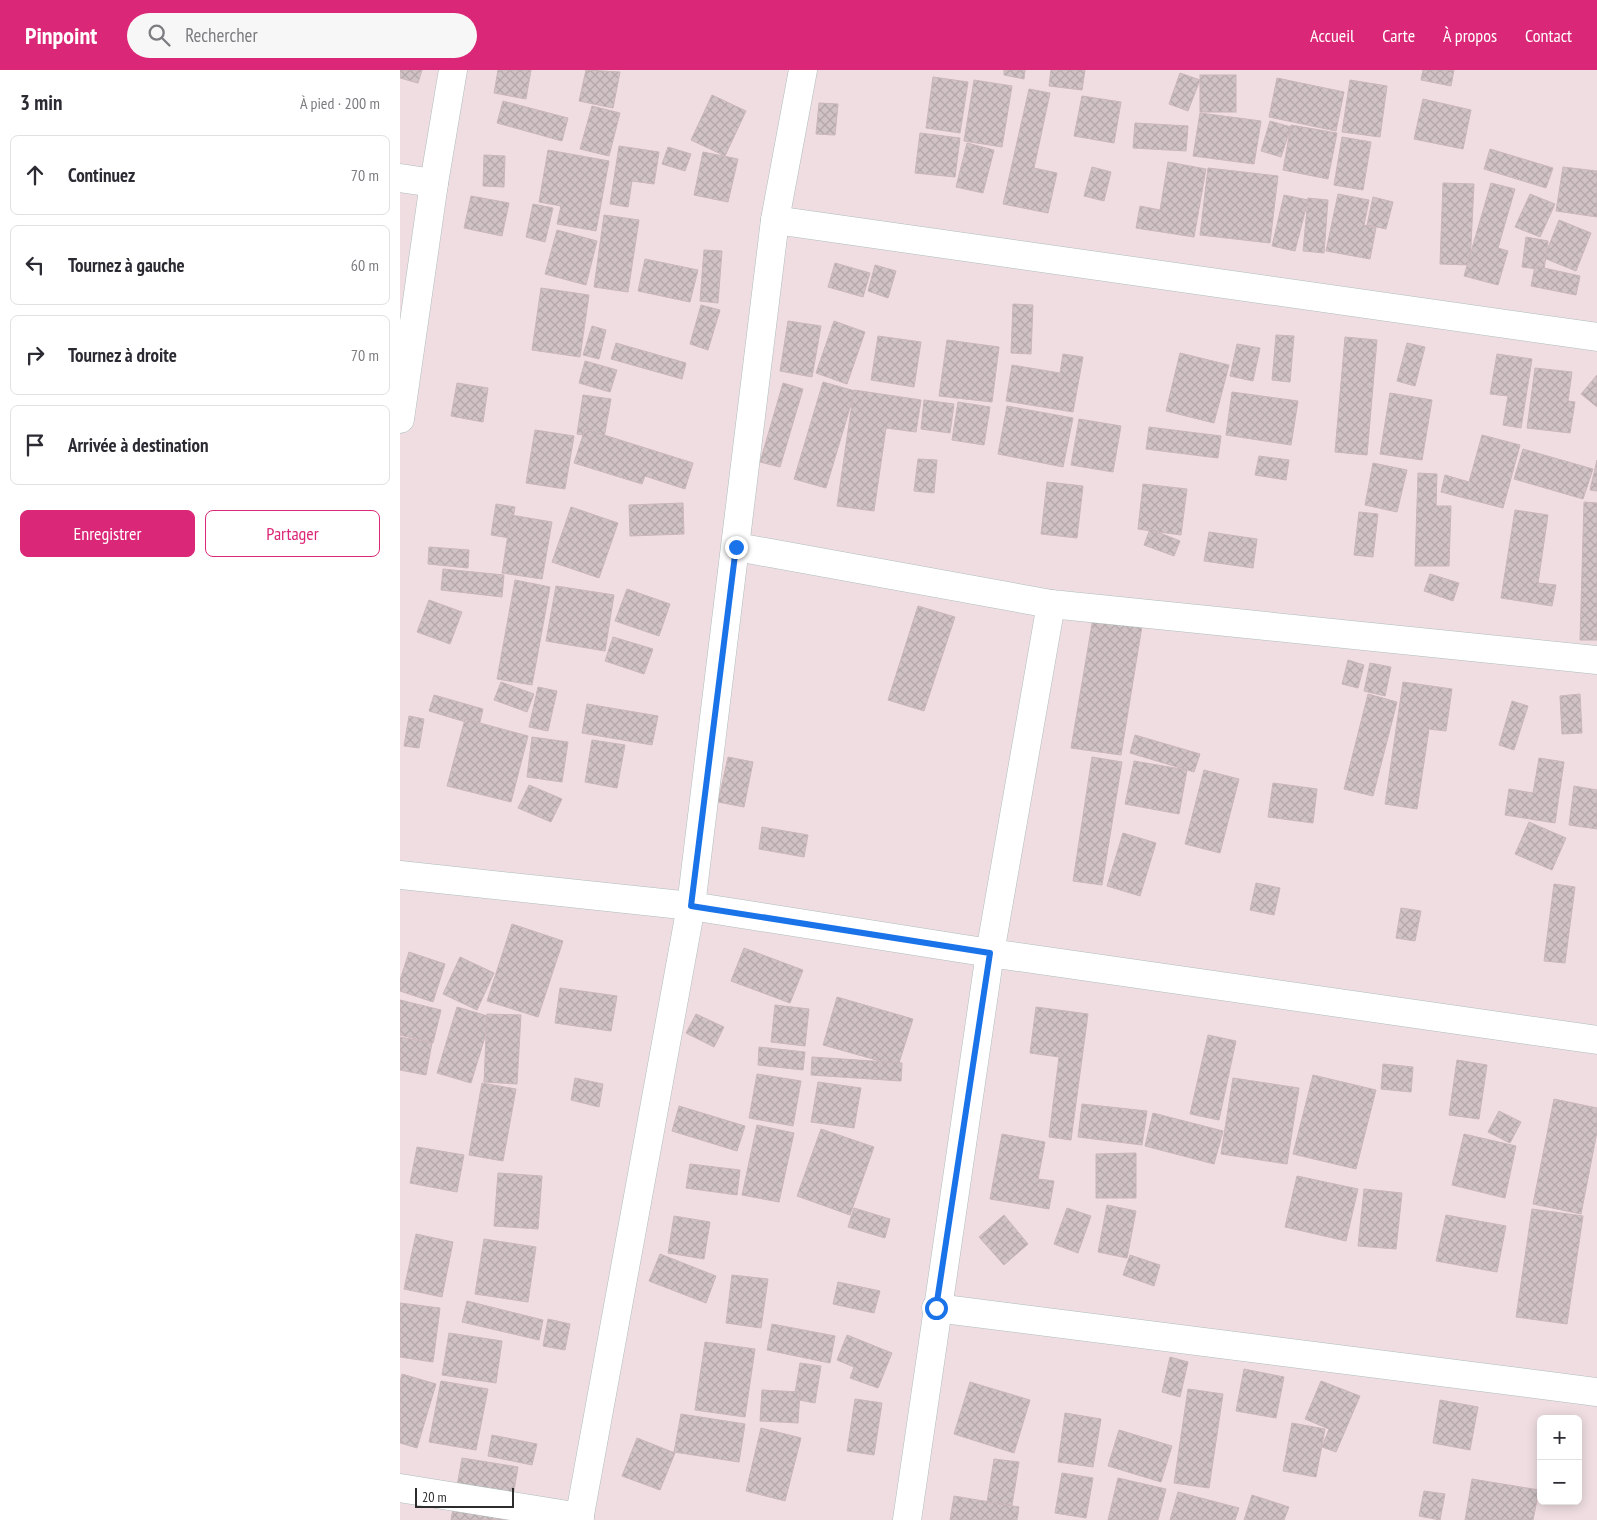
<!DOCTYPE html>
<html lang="fr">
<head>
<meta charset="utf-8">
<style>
	:root { --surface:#fff; --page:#f7f7f7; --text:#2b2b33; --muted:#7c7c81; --line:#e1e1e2; --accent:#db2777 }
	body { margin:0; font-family:"PT Sans Narrow",sans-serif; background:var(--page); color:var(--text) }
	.controls { position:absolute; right:15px; bottom:15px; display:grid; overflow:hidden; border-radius:8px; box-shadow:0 2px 12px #0003 }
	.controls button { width:45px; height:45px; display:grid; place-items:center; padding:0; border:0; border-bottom:1px solid var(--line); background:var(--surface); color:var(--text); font:25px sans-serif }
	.scale { position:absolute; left:15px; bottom:12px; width:99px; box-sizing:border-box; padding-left:5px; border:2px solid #2c2c2c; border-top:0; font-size:14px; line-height:18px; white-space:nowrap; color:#2c2c2c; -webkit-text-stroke:4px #fff; paint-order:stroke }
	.stop { position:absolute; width:15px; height:15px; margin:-11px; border:4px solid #1a73e8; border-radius:50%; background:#fff }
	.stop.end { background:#1a73e8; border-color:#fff; box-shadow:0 1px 5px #0008 }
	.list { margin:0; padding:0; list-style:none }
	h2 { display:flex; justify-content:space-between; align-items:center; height:65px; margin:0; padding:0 20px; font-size:21px }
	h2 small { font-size:16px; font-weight:400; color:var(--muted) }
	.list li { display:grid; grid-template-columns:32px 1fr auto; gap:15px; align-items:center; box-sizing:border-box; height:80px; margin:0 10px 10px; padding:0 10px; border:1px solid var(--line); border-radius:8px }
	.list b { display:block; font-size:19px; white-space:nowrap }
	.list em { font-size:16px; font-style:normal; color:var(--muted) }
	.actions { display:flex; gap:10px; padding:15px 20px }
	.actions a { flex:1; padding:11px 0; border:1px solid var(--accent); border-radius:8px; text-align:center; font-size:18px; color:var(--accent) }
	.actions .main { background:var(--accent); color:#fff }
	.icon { flex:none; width:28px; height:28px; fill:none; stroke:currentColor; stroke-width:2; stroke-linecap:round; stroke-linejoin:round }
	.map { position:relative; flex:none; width:1197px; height:1450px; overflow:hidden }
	header { display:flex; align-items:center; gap:30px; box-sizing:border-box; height:70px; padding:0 25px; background:var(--accent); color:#fff }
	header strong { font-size:24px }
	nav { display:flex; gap:28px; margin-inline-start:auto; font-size:18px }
	.search { width:350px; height:45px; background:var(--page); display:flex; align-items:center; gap:12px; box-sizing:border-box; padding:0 18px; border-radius:28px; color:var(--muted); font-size:19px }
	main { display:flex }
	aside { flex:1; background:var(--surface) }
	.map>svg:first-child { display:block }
</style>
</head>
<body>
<header>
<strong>Pinpoint</strong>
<div class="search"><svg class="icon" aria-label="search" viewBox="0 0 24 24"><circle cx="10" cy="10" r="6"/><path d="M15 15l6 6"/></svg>Rechercher</div>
<nav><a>Accueil</a><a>Carte</a><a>À propos</a><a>Contact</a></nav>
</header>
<main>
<aside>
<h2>3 min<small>À pied · 200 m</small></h2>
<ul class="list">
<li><svg class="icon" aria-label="ahead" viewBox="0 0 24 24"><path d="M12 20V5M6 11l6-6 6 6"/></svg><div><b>Continuez</b></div><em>70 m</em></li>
<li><svg class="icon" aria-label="left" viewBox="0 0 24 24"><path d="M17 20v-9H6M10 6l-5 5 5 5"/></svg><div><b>Tournez à gauche</b></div><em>60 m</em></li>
<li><svg class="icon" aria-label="right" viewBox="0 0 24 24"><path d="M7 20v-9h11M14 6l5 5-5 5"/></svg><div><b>Tournez à droite</b></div><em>70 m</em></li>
<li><svg class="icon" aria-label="arrive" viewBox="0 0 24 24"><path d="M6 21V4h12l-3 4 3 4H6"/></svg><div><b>Arrivée à destination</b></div></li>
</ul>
<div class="actions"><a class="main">Enregistrer</a><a>Partager</a></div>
</aside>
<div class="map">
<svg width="1197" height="1450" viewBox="0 0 1197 1450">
	<defs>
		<pattern id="building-cross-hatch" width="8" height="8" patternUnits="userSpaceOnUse" patternTransform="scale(1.25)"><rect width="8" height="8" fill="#d0c2c5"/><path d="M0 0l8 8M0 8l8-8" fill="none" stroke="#b3a7a9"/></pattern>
	</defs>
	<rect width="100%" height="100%" fill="#efdde1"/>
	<g fill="url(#building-cross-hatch)" stroke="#cbb6b9">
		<polygon points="0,0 22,0 18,13 0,8"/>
		<polygon points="98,0 131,0 126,29 94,23"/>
		<polygon points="186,0 220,2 213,38 179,31"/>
		<polygon points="604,0 625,0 624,9 604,5"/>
		<polygon points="651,0 685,0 682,20 649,16"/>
		<polygon points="1023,0 1054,0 1051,16 1021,10"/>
		<polygon points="780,3 800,10 788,41 769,34"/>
		<rect x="800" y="5" width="36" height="37"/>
		<polygon points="533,7 568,12 560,63 526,58"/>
		<polygon points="877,8 944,22 936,61 869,47"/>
		<polygon points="574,10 612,16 602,77 564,71"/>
		<polygon points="950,10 987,16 980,67 942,62"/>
		<polygon points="629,19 650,23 634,98 657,103 648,143 603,134"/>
		<polygon points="312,25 346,41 325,86 291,70"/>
		<polygon points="682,26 721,32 714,73 674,66"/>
		<polygon points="1023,29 1071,40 1063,79 1014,69"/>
		<polygon points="103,31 168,48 162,71 97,53"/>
		<polygon points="419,33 438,34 435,65 416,64"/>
		<polygon points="192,36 220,43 209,86 180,79"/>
		<polygon points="800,43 861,51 854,94 793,86"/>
		<polygon points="870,51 891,57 881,87 861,81"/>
		<polygon points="735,53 788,56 786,81 733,78"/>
		<polygon points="891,55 937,63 928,109 883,100"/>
		<polygon points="520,63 560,68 555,107 515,103"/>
		<polygon points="942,67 971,72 963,120 934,115"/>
		<polygon points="567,73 594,80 583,123 556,117"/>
		<polygon points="219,76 259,82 254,114 232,111 228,137 210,134"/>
		<polygon points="268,77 291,84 285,101 262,94"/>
		<polygon points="1090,79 1153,98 1146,118 1084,99"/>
		<polygon points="148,80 209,91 196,161 157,154 161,136 139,132"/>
		<polygon points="303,82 338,89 328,132 294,125"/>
		<polygon points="84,85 105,86 104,117 83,116"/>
		<polygon points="768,92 806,99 794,167 736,158 740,136 760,140"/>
		<polygon points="692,97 711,102 704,131 684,126"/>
		<polygon points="1163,97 1197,101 1197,147 1156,141"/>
		<polygon points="808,98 878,106 870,173 800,165"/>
		<polygon points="1043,113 1074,114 1070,195 1040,194"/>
		<polygon points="1091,113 1115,119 1098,178 1108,181 1098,215 1064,206"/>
		<polygon points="938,124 969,130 964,155 976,158 970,189 926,181"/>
		<polygon points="1130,124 1155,134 1140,167 1115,157"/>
		<polygon points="884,125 908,130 895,181 872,176"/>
		<polygon points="71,126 109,133 102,166 64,158"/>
		<polygon points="973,127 993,132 986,159 967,155"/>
		<polygon points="908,128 928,130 924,183 903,181"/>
		<polygon points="133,134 153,138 145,172 126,167"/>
		<polygon points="204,145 239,150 228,222 194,217"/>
		<polygon points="1159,150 1191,163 1176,201 1144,188"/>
		<polygon points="157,160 197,171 186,215 145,204"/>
		<polygon points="1126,167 1148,171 1144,200 1122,197"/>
		<polygon points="304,180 322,181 318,233 300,231"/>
		<polygon points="245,189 298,200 290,232 238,221"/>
		<polygon points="435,193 470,203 463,227 428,217"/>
		<polygon points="475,195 496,201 488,228 468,221"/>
		<polygon points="1135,196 1180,206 1176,225 1131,216"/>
		<polygon points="141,218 189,225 180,287 132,280"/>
		<polygon points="613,234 633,235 631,284 611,283"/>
		<polygon points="301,235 320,240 308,280 290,274"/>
		<polygon points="388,251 421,256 412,307 380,301"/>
		<polygon points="434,251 465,262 447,314 416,303"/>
		<polygon points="192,256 206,260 199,289 183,285"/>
		<polygon points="876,265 894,266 890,312 872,310"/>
		<polygon points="478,266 521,272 514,317 471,310"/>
		<polygon points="945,267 977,270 967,385 935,382"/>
		<polygon points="547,270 599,277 592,332 539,326"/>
		<polygon points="216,273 286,293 282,309 211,289"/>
		<polygon points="1007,273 1025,277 1015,316 997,311"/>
		<polygon points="837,274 860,278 853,311 830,306"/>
		<polygon points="780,283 829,295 814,353 766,341"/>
		<polygon points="663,284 683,287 673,342 606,331 612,295 660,303"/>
		<polygon points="1097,284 1132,289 1121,358 1103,355 1108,326 1090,324"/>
		<polygon points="185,291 217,300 210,322 179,313"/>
		<polygon points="1135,298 1172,302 1168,331 1175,332 1170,363 1127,358"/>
		<polygon points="1197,305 1197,337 1181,324"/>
		<polygon points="423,312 455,321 426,418 394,409"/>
		<polygon points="57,313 88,318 83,352 51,346"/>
		<polygon points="383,313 403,319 380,397 360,392"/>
		<polygon points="454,320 521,330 516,362 486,358 474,441 437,436"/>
		<polygon points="832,322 898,331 891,375 826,365"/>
		<polygon points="990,323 1032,330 1022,390 980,384"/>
		<polygon points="183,325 211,329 204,368 177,364"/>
		<polygon points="524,330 554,334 550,363 521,359"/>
		<polygon points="558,332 590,337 584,375 552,370"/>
		<polygon points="607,336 673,348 663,397 598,384"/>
		<polygon points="679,349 721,356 713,402 671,395"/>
		<polygon points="749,357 821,366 818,388 746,379"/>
		<polygon points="185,359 293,393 285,419 245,406 242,414 174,393"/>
		<polygon points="135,360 174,366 165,419 126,413"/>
		<polygon points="1082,365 1120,375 1103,438 1041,422 1045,405 1069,412"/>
		<polygon points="1123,379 1193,399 1183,429 1114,409"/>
		<polygon points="859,386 889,390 886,410 855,405"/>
		<polygon points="518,389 537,390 534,423 514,421"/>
		<polygon points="1197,390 1197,421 1190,420"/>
		<polygon points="973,393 1007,400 997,442 965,435"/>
		<polygon points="1018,403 1037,404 1036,436 1051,436 1049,496 1015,496"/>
		<polygon points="647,412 683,416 677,468 641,464"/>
		<polygon points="743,414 787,419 781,465 738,459"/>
		<polygon points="1184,432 1197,433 1197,570 1180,570"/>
		<polygon points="283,433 284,464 230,466 229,435"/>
		<polygon points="96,434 115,437 110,468 91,465"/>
		<polygon points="171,437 218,453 199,508 152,492"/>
		<polygon points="1115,440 1148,445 1138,513 1156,515 1152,536 1101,528"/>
		<polygon points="959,442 978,444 973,487 954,485"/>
		<polygon points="111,445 152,452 142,509 102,503"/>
		<polygon points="750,459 780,471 774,486 744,475"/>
		<polygon points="809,462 857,469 853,498 804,491"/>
		<polygon points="29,477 69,480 68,498 28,494"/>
		<polygon points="43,499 104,505 102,527 41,520"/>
		<polygon points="1030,504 1059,513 1053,531 1024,521"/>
		<polygon points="115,510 150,517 132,615 97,609"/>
		<polygon points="156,516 214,525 205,581 146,571"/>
		<polygon points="227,519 270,534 259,566 215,551"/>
		<polygon points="29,530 62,542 50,574 17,562"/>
		<polygon points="518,536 555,547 524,641 488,630"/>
		<polygon points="693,548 742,556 721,685 671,678"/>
		<polygon points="213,567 253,579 244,604 205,591"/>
		<polygon points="948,590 964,595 958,618 942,614"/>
		<polygon points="970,593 991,597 985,626 964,621"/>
		<polygon points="101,612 134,624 127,642 94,630"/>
		<polygon points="1003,612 1052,619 1046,661 1029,659 1017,739 985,734"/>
		<polygon points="138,617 157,621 148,661 129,657"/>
		<polygon points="968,624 997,632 973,726 944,719"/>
		<polygon points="1180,624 1182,663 1162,664 1160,626"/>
		<polygon points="34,625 83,639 79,656 29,641"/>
		<polygon points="1112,631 1128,636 1114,680 1099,675"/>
		<polygon points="187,634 258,646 252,675 182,663"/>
		<polygon points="9,646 24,649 19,678 4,676"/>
		<polygon points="65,649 128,666 111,732 47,716"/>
		<polygon points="735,665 800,684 794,702 730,683"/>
		<polygon points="132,667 168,672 162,712 127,707"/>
		<polygon points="192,670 225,675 217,718 185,712"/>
		<polygon points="328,687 353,692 344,737 318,732"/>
		<polygon points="692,687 722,692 702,815 673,811"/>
		<polygon points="1139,688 1164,692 1155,753 1105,745 1109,719 1133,723"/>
		<polygon points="734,691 787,700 779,744 725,734"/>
		<polygon points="804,700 839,709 820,783 785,774"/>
		<polygon points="873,713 917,719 913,753 868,747"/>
		<polygon points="129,715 162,729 151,752 118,738"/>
		<polygon points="1174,716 1197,720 1197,759 1169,755"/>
		<polygon points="1129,752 1166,768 1152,800 1115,784"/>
		<polygon points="362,757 408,765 404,787 359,779"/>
		<polygon points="723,763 756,773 740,826 707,816"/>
		<polygon points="856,813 880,818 874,845 850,840"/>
		<polygon points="1154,814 1175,817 1165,893 1144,891"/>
		<polygon points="1001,838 1021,841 1015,871 996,868"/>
		<polygon points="112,854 163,871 138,947 87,931"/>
		<polygon points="344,878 403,900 390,933 331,911"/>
		<polygon points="9,882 45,894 33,932 0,921 0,910"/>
		<polygon points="60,887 94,903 77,940 43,924"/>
		<polygon points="160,918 217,926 211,961 155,953"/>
		<polygon points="437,927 513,949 498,996 423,975"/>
		<polygon points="0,930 41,940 33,973 0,965"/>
		<polygon points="375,935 409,939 405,976 371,972"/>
		<polygon points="57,937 91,947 71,1013 37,1003"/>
		<polygon points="636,937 688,944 671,1070 649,1067 659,987 630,983"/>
		<polygon points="87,944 121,945 117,1014 84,1012"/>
		<polygon points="296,944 324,957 314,977 286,963"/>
		<polygon points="808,965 836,971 819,1050 790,1044"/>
		<polygon points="0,967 32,973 26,1005 0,1000"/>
		<polygon points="359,977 405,982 403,1000 358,995"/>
		<polygon points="412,987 502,993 501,1011 411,1005"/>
		<polygon points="1057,990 1087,995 1079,1049 1049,1045"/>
		<polygon points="983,994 1013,997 1011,1022 981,1019"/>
		<polygon points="357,1004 401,1011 393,1056 349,1048"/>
		<polygon points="913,1005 976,1020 956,1099 893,1084"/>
		<polygon points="175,1008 203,1014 199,1037 171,1030"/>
		<polygon points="833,1008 899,1018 887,1094 821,1084"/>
		<polygon points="418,1012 461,1018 454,1058 411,1052"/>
		<polygon points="82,1013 116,1019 103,1091 69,1085"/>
		<polygon points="1154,1029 1197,1038 1197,1062 1181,1144 1133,1134"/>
		<polygon points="682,1034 747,1041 742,1075 678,1067"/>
		<polygon points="279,1036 345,1056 337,1081 272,1061"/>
		<polygon points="1099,1041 1121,1052 1110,1073 1088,1062"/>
		<polygon points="753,1043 823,1061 814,1094 745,1076"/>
		<polygon points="357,1055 394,1063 379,1132 342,1125"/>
		<polygon points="421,1059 474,1077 450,1145 397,1126"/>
		<polygon points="602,1064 645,1072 638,1109 654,1111 649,1139 590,1129"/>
		<polygon points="1064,1064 1116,1076 1105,1128 1052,1115"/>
		<polygon points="17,1077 64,1085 57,1122 10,1113"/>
		<polygon points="736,1083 736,1128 696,1128 696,1084"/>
		<polygon points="290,1094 340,1100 337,1125 286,1118"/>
		<polygon points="98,1103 142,1106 138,1159 94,1156"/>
		<polygon points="897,1106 958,1119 946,1171 885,1157"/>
		<polygon points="964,1119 1002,1123 996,1179 958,1176"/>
		<polygon points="707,1135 736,1141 727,1188 698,1182"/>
		<polygon points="454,1138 490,1149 485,1168 448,1157"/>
		<polygon points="667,1138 691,1146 678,1183 654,1174"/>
		<polygon points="1132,1139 1183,1146 1167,1254 1116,1247"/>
		<polygon points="604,1145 628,1174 604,1195 579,1167"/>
		<polygon points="1046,1145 1106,1156 1097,1202 1036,1191"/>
		<polygon points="274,1146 310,1152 304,1189 268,1183"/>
		<polygon points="16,1164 53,1172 42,1227 4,1219"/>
		<polygon points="84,1169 136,1177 128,1232 75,1224"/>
		<polygon points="260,1184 316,1206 306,1233 249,1211"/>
		<polygon points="730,1185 760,1195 754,1216 723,1205"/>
		<polygon points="332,1205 368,1209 361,1258 326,1253"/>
		<polygon points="438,1212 480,1221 474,1243 433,1234"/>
		<polygon points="67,1231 143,1250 139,1270 62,1252"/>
		<polygon points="0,1233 40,1238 33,1292 0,1287"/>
		<polygon points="148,1249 170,1254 165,1280 143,1276"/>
		<polygon points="372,1254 435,1266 430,1293 367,1280"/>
		<polygon points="49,1263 102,1271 96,1313 42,1305"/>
		<polygon points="447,1265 492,1283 478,1318 450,1308 454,1297 437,1290"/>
		<polygon points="305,1272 355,1279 345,1347 295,1340"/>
		<polygon points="770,1287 788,1292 780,1327 762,1322"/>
		<polygon points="400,1293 421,1296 415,1333 394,1329"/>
		<polygon points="844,1299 884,1307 876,1348 836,1341"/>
		<polygon points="2,1304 36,1314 17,1378 0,1373 0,1312"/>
		<polygon points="41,1311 88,1319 76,1380 29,1372"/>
		<polygon points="921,1311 960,1326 936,1382 922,1377 929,1359 905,1349"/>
		<polygon points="570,1312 630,1330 614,1383 554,1364"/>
		<polygon points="788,1319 823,1324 809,1418 774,1413"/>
		<polygon points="362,1320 400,1322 398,1353 360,1351"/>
		<polygon points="455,1329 482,1333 474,1385 447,1381"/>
		<polygon points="1040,1330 1078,1337 1070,1380 1033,1373"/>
		<polygon points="665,1343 701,1349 693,1397 658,1392"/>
		<polygon points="281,1344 345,1354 339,1392 274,1382"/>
		<polygon points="892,1353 925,1359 916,1407 883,1401"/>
		<polygon points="361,1358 401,1368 385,1431 346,1421"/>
		<polygon points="719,1360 772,1376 761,1412 708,1396"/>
		<polygon points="92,1365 137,1374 132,1395 88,1386"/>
		<polygon points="237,1368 275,1383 260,1420 222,1406"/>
		<polygon points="62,1388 118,1397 109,1450 51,1450"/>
		<polygon points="594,1389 619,1392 612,1435 587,1432"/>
		<polygon points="662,1403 693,1408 686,1448 655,1443"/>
		<polygon points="718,1408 766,1419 758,1450 708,1450"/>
		<polygon points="1072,1409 1139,1420 1133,1450 1065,1450"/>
		<polygon points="1024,1421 1045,1424 1040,1450 1019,1446"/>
		<polygon points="778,1422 839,1438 835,1450 770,1450"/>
		<polygon points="852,1425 889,1437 884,1450 844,1450"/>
		<polygon points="554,1426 619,1437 617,1450 550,1450"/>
	</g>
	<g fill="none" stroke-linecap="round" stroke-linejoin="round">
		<g stroke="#adbdbd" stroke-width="29">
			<g id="minor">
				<polyline points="0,108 34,113"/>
				<polyline points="375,150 1197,267"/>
				<polyline points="0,349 34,113 53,0"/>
				<polyline points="337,477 651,534 1197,590"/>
				<polyline points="0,805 291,836 590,883 1197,970"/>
				<polyline points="536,1238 1197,1322"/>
				<polyline points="0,1418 180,1447"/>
				<polyline points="179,1450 291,836 375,150 403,0"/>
				<polyline points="507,1450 590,883 651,534"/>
			</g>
		</g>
		<use href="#minor" stroke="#fff" stroke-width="28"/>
	</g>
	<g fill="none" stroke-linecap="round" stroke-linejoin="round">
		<polyline stroke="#1a73e8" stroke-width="6" points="336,477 291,836 590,883 536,1238"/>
	</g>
</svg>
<div class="controls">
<button>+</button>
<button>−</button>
</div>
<div class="scale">20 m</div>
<div class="stop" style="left:536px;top:1238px"></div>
<div class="stop end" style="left:336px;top:477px"></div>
</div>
</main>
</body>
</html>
